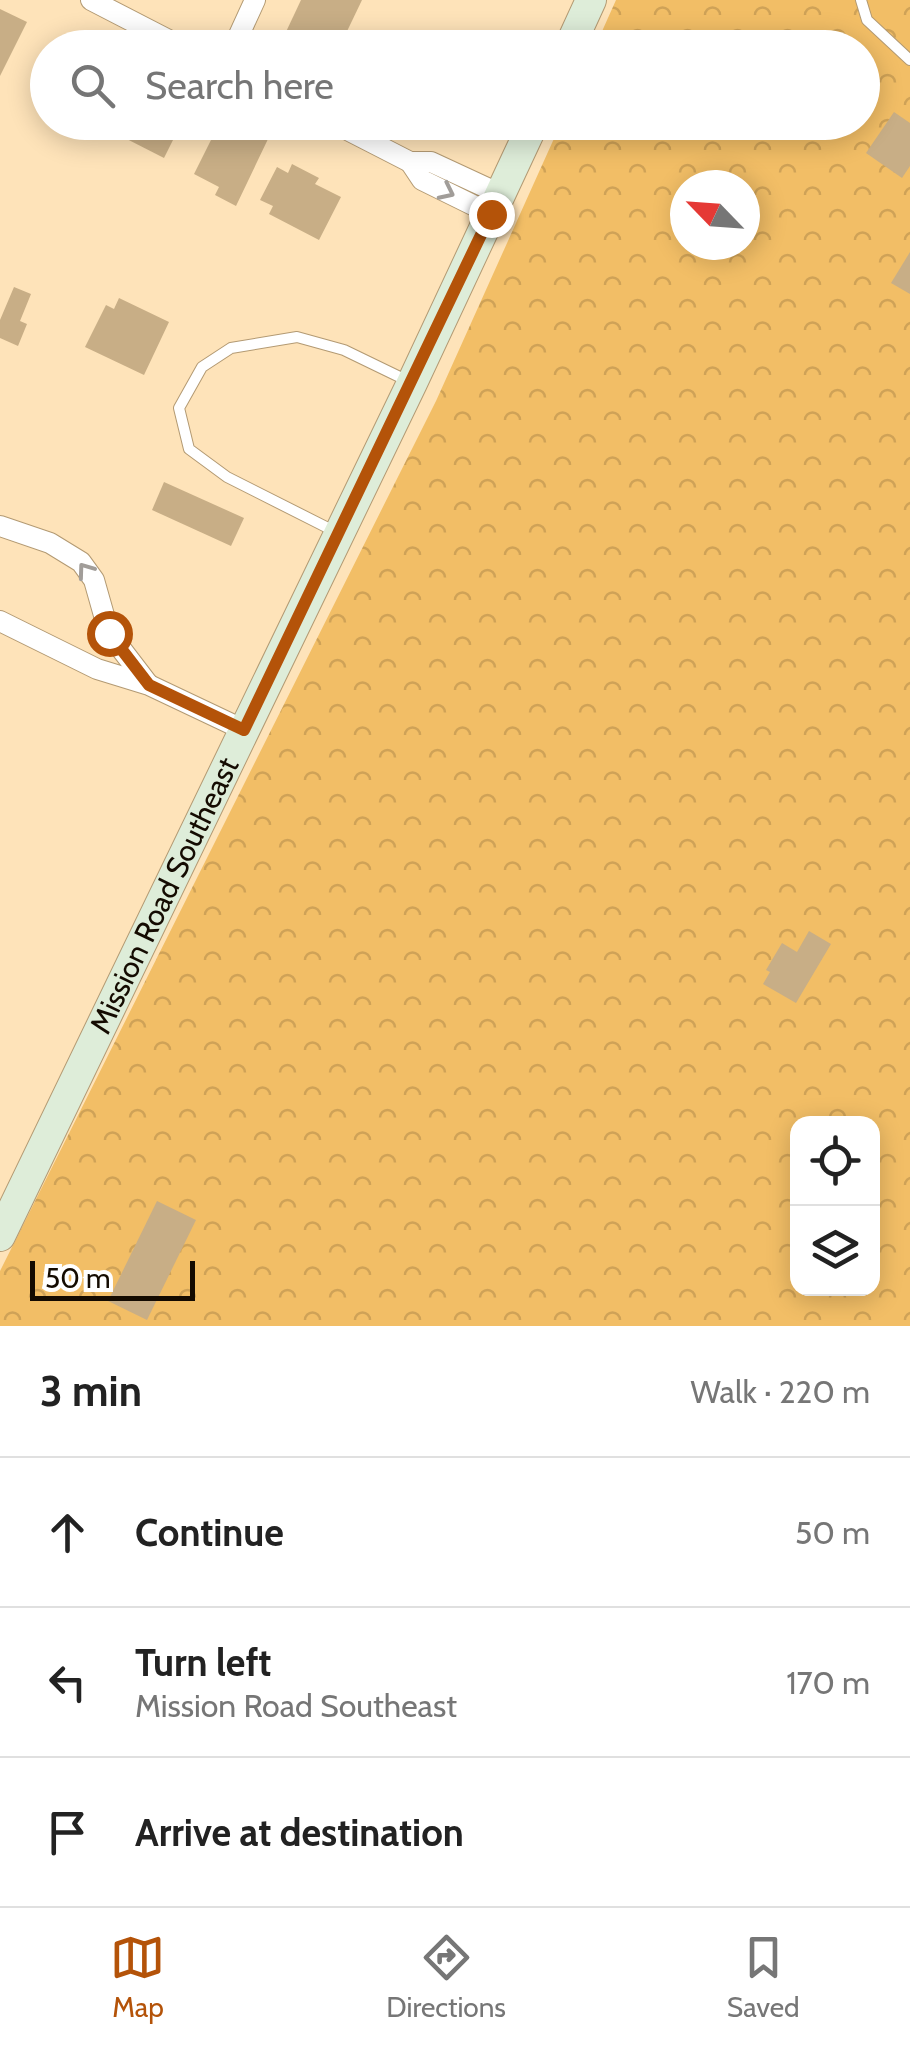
<!DOCTYPE html>
<html lang="en">
<head>
<meta charset="utf-8">
<style>
	:root { --surface:#fff; --page:#f6f6f6; --text:#222; --muted:#767676; --line:#e0e0e0; --accent:#b45309 }
	body { margin:0; font-family:Cabin,sans-serif; background:var(--page); color:var(--text) }
	.controls { position:absolute; right:30px; bottom:30px; display:grid; overflow:hidden; border-radius:20px; box-shadow:0 5px 25px #0003 }
	.controls button { width:90px; height:90px; display:grid; place-items:center; padding:0; border:0; border-bottom:2px solid var(--line); background:var(--surface); color:var(--text); font:50px sans-serif }
	.compass { position:absolute; left:670px; top:170px; width:90px; height:90px; border-radius:50%; background:var(--surface); box-shadow:0 5px 25px #0003; rotate:295deg }
	.scale { position:absolute; left:30px; bottom:25px; width:165px; box-sizing:border-box; padding-left:10px; border:5px solid #140b01; border-top:0; font-size:28px; line-height:35px; white-space:nowrap; color:#140b01; -webkit-text-stroke:8px #fff; paint-order:stroke }
	.stop { position:absolute; width:30px; height:30px; margin:-22px; border:8px solid #b45309; border-radius:50%; background:#fff }
	.stop.end { background:#b45309; border-color:#fff; box-shadow:0 2px 10px #0008 }
	.list { margin:0; padding:0; list-style:none }
	h2 { display:flex; justify-content:space-between; align-items:center; height:130px; margin:0; padding:0 40px; font-size:42px }
	h2 small { font-size:32px; font-weight:400; color:var(--muted) }
	.list li { display:grid; grid-template-columns:65px 1fr auto; gap:30px; align-items:center; box-sizing:border-box; height:150px; padding:0 40px; border-top:2px solid var(--line) }
	.list b { display:block; font-size:38px; white-space:nowrap }
	.list p { margin:0; font-size:32px; white-space:nowrap; color:var(--muted) }
	.list em { font-size:32px; font-style:normal; color:var(--muted) }
	.icon { flex:none; width:55px; height:55px; fill:none; stroke:currentColor; stroke-width:2; stroke-linecap:round; stroke-linejoin:round }
	.map { position:relative; flex:none; width:910px; height:1326px; overflow:hidden }
	.search { position:absolute; background:var(--surface); box-shadow:0 5px 25px #0003; left:30px; right:30px; top:30px; height:110px; display:flex; align-items:center; gap:25px; box-sizing:border-box; padding:0 35px; border-radius:55px; color:var(--muted); font-size:38px }
	.sheet { height:580px; background:var(--surface) }
	nav { display:flex; justify-content:space-around; align-items:center; box-sizing:border-box; height:140px; border-top:2px solid var(--line); background:var(--surface); font-size:28px; color:var(--muted) }
	nav a { display:grid; justify-items:center; gap:5px }
	nav .on { color:var(--accent) }
	.map>svg:first-child { display:block }
</style>
</head>
<body>
<div class="map">
<svg width="910" height="1326" viewBox="0 0 910 1326">
	<defs>
		<pattern id="forest-crowns" width="20" height="18" patternUnits="userSpaceOnUse" patternTransform="scale(2.5)"><rect width="20" height="18" fill="#f2be66"/><path d="M2 6a3 3 0 1 1 6 0M12 15a3 3 0 1 1 6 0" fill="none" stroke="#cfa257"/></pattern>
	</defs>
	<rect width="100%" height="100%" fill="#fee3b9"/>
	<path fill="url(#forest-crowns)" fill-rule="evenodd" d="M616 0H910V1326H0V1271L436 401 561 123 862 122V48L595 47ZM685 185H745V245H685ZM798 1124H872V1288H798Z"/>
	<g fill="#c8ae86">
		<polygon points="301,0 362,0 339,48 313,48 285,34"/>
		<polygon points="0,9 27,22 0,76"/>
		<polygon points="43,63 48,66 48,94 32,87"/>
		<polygon points="867,70 879,76 869,98 862,95 862,72 865,74"/>
		<polygon points="894,112 910,123 910,166 902,178 866,153"/>
		<polygon points="120,122 182,122 164,158 115,133"/>
		<polygon points="220,122 234,122 268,139 236,206 215,195 219,187 194,174"/>
		<polygon points="292,164 319,178 315,184 341,197 319,240 269,214 273,206 260,200 277,167 288,173"/>
		<polygon points="910,252 910,294 891,283"/>
		<polygon points="14,287 31,294 20,321 27,324 18,346 0,338 0,320"/>
		<polygon points="119,298 169,322 144,375 85,347 106,305 114,309"/>
		<polygon points="164,482 244,518 231,546 152,510"/>
		<polygon points="809,931 831,944 796,1003 763,984 770,972 766,970 782,943 797,952"/>
		<polygon points="157,1201 196,1220 147,1320 108,1301"/>
	</g>
	<g fill="none" stroke-linecap="round" stroke-linejoin="round">
		<g stroke="#b39a73" stroke-width="12">
			<g id="lane">
				<polyline points="861,0 867,20 910,60"/>
				<polyline points="334,531 227,477 189,449 179,408 202,367 231,348 297,337 344,350 408,381"/>
			</g>
		</g>
		<g stroke="#b39a73" stroke-width="22">
			<g id="street">
				<polyline points="91,0 184,48"/>
				<polyline points="233,48 255,0"/>
				<polyline points="332,122 410,162 431,162 500,194"/>
				<polyline points="410,162 422,180 491,214"/>
				<polyline points="0,526 50,543 81,562 94,580 109,633 148,684"/>
				<polyline points="0,621 97,669 149,685 244,730"/>
			</g>
		</g>
		<g stroke="#b39a73" stroke-width="32">
			<g id="secondary">
				<polyline points="569,48 591,0"/>
				<path id="s1" d="M0 1236 412 383 534 122"/>
			</g>
		</g>
		<use href="#lane" stroke="#fff" stroke-width="10"/>
		<use href="#street" stroke="#fff" stroke-width="20"/>
		<use href="#secondary" stroke="#deedd9" stroke-width="30"/>
	</g>
	<defs><path id="oneway-chevron" d="M-2-3.5L2.5 0L-2 3.5" fill="none" stroke-width="1.6" stroke-linecap="round" stroke-linejoin="round" transform="scale(2.5)"/></defs>
	<g stroke="#a19d99">
		<use href="#oneway-chevron" transform="translate(447 192) rotate(26)"/>
		<use href="#oneway-chevron" transform="translate(85 570) rotate(-126)"/>
	</g>
	<g fill="none" stroke-linecap="round" stroke-linejoin="round">
		<polyline stroke="#b45309" stroke-width="12" points="109,633 149,685 244,730 491,214"/>
	</g>
	<g text-anchor="middle" stroke-width="8" stroke-linejoin="round" paint-order="stroke">
		<g font-size="30" fill="#140b01" stroke="#fff">
			<text dy="10" stroke="none"><textPath href="#s1" startOffset="378">Mission Road Southeast</textPath></text>
		</g>
	</g>
</svg>
<div class="controls">
<button><svg class="icon" aria-label="locate" viewBox="0 0 24 24"><circle cx="12" cy="12" r="6"/><path d="M12 2v4M12 18v4M2 12h4M18 12h4"/></svg></button>
<button><svg class="icon" aria-label="layers" viewBox="0 0 24 24"><path d="M12 4l9 5-9 5-9-5zM3 14l9 5 9-5"/></svg></button>
</div>
<svg class="compass" viewBox="-18 -18 36 36"><path d="M0-13l5 13h-10z" fill="#e53935"/><path d="M0 13l5-13h-10z" fill="#767676"/></svg>
<div class="scale">50 m</div>
<div class="stop" style="left:109px;top:633px"></div>
<div class="stop end" style="left:491px;top:214px"></div>
<div class="search"><svg class="icon" aria-label="search" viewBox="0 0 24 24"><circle cx="10" cy="10" r="6"/><path d="M15 15l6 6"/></svg>Search here</div>
</div>
<section class="sheet">
<h2>3 min<small>Walk · 220 m</small></h2>
<ul class="list">
<li><svg class="icon" aria-label="ahead" viewBox="0 0 24 24"><path d="M12 20V5M6 11l6-6 6 6"/></svg><div><b>Continue</b></div><em>50 m</em></li>
<li><svg class="icon" aria-label="left" viewBox="0 0 24 24"><path d="M17 20v-9H6M10 6l-5 5 5 5"/></svg><div><b>Turn left</b><p>Mission Road Southeast</p></div><em>170 m</em></li>
<li><svg class="icon" aria-label="arrive" viewBox="0 0 24 24"><path d="M6 21V4h12l-3 4 3 4H6"/></svg><div><b>Arrive at destination</b></div></li>
</ul>
</section>
<nav>
<a class="on"><svg class="icon" aria-label="map" viewBox="0 0 24 24"><path d="M3 6l6-2 6 2 6-2v14l-6 2-6-2-6 2zM9 4v14M15 6v14"/></svg>Map</a>
<a><svg class="icon" aria-label="directions" viewBox="0 0 24 24"><path d="M12 3l9 9-9 9-9-9zM9 14v-3h6M13 9l2 2-2 2"/></svg>Directions</a>
<a><svg class="icon" aria-label="saved" viewBox="0 0 24 24"><path d="M7 4h10v16l-5-4-5 4z"/></svg>Saved</a>
</nav>
</body>
</html>
